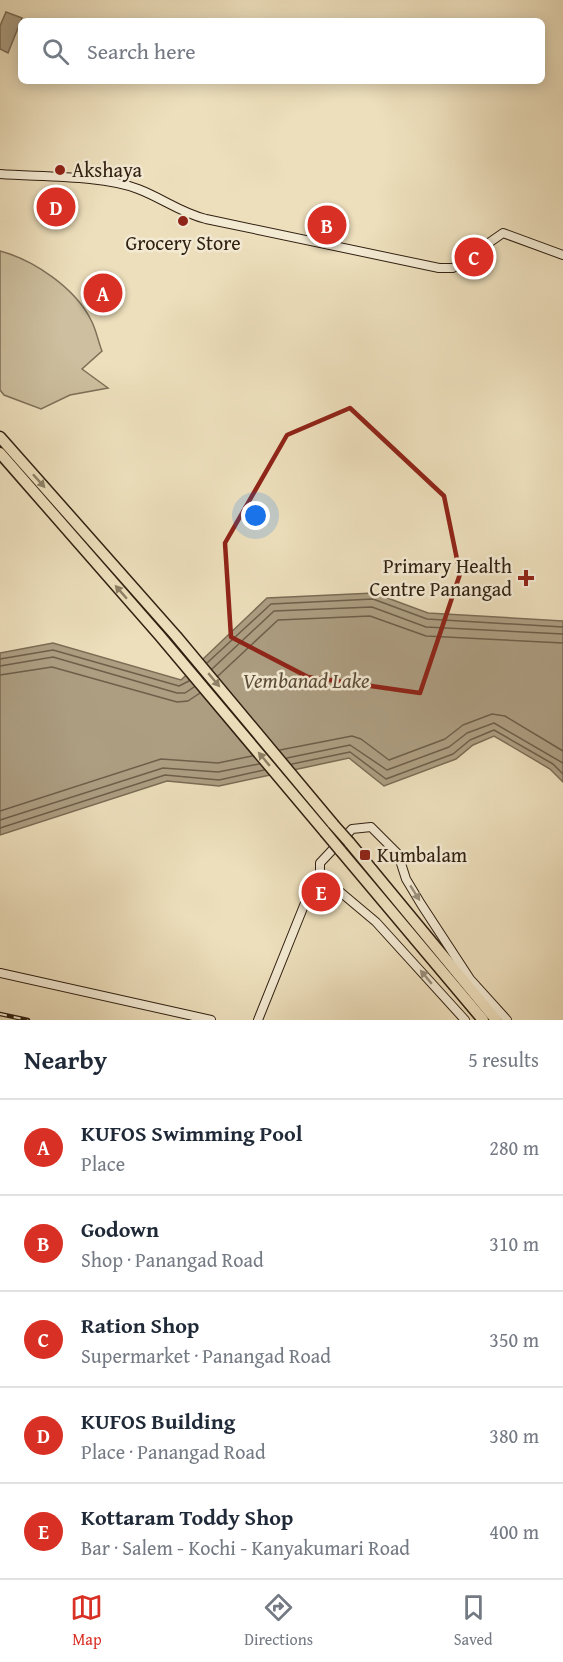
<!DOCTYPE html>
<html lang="en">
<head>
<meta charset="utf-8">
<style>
	:root { --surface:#fff; --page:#f2f2f3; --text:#1f2937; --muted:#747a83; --line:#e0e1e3; --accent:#d93025 }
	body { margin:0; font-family:"Gentium Book Plus",serif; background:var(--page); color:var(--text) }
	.you { position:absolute; left:256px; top:516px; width:21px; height:21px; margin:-15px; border:4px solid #fff; border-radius:50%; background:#1a73e8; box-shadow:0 0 0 9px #1a73e833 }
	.badge { display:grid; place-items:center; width:39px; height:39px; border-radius:50%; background:var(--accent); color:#fff; font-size:20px; font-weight:700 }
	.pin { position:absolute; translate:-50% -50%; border:3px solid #fff; box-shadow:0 2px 6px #0006 }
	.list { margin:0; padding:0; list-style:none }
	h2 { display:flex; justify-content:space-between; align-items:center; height:78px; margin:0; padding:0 24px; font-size:26px }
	h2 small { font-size:20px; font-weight:400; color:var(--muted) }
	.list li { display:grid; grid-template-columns:39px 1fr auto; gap:18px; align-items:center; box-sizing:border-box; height:96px; padding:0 24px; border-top:2px solid var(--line) }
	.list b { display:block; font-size:22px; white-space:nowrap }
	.list p { margin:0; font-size:20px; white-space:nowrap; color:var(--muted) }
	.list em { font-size:20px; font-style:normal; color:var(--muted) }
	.icon { flex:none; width:33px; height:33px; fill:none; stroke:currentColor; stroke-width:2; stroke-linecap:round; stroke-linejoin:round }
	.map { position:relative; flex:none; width:563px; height:1020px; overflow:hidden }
	.search { position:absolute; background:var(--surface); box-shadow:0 3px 15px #0003; left:18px; right:18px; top:18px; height:66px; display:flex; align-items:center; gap:15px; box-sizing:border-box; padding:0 21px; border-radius:9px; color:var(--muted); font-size:22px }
	.sheet { height:558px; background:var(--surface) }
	nav { display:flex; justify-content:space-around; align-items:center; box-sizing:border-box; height:84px; border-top:2px solid var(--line); background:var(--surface); font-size:16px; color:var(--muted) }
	nav a { display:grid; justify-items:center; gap:3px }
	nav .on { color:var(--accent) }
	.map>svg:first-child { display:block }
</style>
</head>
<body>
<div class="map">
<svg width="563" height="1020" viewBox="0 0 563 1020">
	<rect width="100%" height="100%" fill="#eddfbc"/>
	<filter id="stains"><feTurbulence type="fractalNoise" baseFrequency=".00333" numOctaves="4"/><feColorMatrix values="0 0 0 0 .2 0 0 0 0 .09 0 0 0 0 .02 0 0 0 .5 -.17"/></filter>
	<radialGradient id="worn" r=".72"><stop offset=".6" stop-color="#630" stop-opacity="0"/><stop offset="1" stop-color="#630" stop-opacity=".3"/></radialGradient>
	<path fill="#cdbf9f" stroke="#7e7058" stroke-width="1.5" d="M0 251C34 260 75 288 91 320 96 329 98 341 102 351L82 369 108 388 70 395 41 409 4 395 0 390Z"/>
	<g fill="#ad9e82" stroke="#7b6c55" stroke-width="1.5">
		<polygon points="6,12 22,18 8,53 0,49 0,26"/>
		<polygon points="374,593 428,613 563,621 563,782 550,769 494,736 473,745 456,759 384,786 349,758 219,786 167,781 0,835 0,653 53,643 181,680 267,598"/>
	</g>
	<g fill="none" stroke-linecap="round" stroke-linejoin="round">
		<g stroke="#6e5f4a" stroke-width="1.5">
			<polyline points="0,659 53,650 179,686 189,681"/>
			<polyline points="207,663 271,604 373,599 427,619 563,627"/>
			<polyline points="0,666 53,657 177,693 185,693 194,687"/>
			<polyline points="212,669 274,611 372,607 426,627 563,634"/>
			<polyline points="0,675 52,667 177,702 188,701 200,693"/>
			<polyline points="218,676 278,620 370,616 426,636 563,643"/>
			<polyline points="280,750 352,736 361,739 389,760 445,739 463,725 492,714 505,716 563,751"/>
			<polyline points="287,758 350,745 387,770 449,747 467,733 494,723 563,763"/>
			<polyline points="292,764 350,752 386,779 453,754 470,740 494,730 553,764 563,774"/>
			<polyline points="0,811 161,759 218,763 252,756"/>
			<polyline points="0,820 163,768 218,772 259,764"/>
			<polyline points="0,828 165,775 219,780 264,770"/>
		</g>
		<g stroke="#302011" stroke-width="10">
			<g id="secondary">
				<path d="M0 174C39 177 103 175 138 189 162 198 181 213 206 219L439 268H453L503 233 563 255"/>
				<polyline points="0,973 211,1020"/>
				<polyline points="258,1020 309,893 320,875"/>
				<polyline points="465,1020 376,922 320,875 320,863 352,829 371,827 398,854 406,879 421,904 470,979 507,1020"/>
			</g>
		</g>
		<g stroke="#302011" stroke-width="13">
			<g id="highway">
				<polyline points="0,437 176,636 333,824"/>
				<polyline points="0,453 160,636 325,832"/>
				<polyline points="349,842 496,1020"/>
				<polyline points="340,850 483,1020"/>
			</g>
		</g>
		<use href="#secondary" stroke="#f3ead3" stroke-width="8"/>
		<use href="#highway" stroke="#eddfbc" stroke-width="10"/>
		<g stroke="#302011" stroke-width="4.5">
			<polyline id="rail" points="0,1014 28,1020"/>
		</g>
		<use href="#rail" stroke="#f3ead3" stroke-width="2" stroke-dasharray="7" stroke-linecap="butt"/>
		<g stroke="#302011" stroke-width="13" stroke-linecap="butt">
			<g id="highway-bridge">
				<polyline points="333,824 349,842"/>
				<polyline points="325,832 340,850"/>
			</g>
		</g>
		<use href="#highway-bridge" stroke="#eddfbc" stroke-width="10"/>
	</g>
	<defs><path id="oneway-solid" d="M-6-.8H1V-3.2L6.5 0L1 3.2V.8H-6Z" transform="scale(1.5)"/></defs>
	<g fill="#8e8066">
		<use href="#oneway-solid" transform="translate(39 481) rotate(48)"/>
		<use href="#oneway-solid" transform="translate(121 592) rotate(-131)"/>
		<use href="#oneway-solid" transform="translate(214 680) rotate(50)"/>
		<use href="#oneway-solid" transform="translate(264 759) rotate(-130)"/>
	</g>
	<g fill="#9b8f7c">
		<use href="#oneway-solid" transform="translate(415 893) rotate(58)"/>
		<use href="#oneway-solid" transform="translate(426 977) rotate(-130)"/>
	</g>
	<path fill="none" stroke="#8f2418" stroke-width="4.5" stroke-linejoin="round" d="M350 408 444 496 460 574 420 693 308 677 231 637 225 543 287 435Z"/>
	<g fill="#8f2418" stroke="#f3ead3" stroke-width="2">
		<circle cx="60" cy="170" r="6"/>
		<circle cx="183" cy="221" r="6"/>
		<path d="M523 569h6v6h6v6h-6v6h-6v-6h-6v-6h6z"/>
		<rect x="359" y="849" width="12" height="12" rx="3"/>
	</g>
	<g text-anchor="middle" stroke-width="5" stroke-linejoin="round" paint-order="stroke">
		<g font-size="20" fill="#302011" stroke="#f3ead3" text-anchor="start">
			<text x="72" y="177">Akshaya</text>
			<text x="183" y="250" text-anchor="middle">Grocery Store</text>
			<text x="512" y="573" text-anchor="end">Primary Health<tspan x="512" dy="23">Centre Panangad</tspan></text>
			<text x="377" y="862">Kumbalam</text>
		</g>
		<g font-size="21" font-style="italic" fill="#5c4c39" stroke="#f3ead3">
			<text x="306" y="688">Vembanad Lake</text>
		</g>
	</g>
	<rect width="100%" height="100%" filter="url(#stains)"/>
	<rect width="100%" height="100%" fill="url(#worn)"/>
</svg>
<div class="you"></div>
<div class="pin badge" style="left:103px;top:293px">A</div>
<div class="pin badge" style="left:327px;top:225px">B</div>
<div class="pin badge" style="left:474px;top:257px">C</div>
<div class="pin badge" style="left:56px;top:207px">D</div>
<div class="pin badge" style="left:321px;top:892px">E</div>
<div class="search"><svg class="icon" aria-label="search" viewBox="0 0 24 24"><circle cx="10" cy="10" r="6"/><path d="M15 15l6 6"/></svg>Search here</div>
</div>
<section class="sheet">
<h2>Nearby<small>5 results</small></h2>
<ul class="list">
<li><span class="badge">A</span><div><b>KUFOS Swimming Pool</b><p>Place</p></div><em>280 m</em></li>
<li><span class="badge">B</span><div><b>Godown</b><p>Shop · Panangad Road</p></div><em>310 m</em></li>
<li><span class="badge">C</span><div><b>Ration Shop</b><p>Supermarket · Panangad Road</p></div><em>350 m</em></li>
<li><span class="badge">D</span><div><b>KUFOS Building</b><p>Place · Panangad Road</p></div><em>380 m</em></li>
<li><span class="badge">E</span><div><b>Kottaram Toddy Shop</b><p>Bar · Salem - Kochi - Kanyakumari Road</p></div><em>400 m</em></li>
</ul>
</section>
<nav>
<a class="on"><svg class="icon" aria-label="map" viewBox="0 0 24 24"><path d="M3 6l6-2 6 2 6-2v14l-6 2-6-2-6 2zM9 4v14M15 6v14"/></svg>Map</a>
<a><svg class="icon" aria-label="directions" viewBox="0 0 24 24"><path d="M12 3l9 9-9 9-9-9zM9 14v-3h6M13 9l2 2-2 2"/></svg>Directions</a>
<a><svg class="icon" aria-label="saved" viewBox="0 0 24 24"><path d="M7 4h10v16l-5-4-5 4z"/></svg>Saved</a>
</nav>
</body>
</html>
